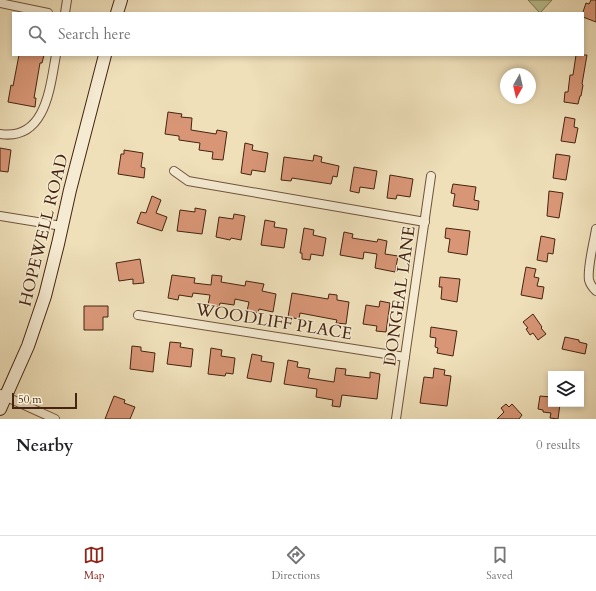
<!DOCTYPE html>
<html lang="en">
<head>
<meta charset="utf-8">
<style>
	:root { --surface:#fff; --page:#f6f6f6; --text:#202124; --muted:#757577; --line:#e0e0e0; --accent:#8f2418 }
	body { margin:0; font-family:Cardo,serif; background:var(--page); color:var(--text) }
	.controls { position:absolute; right:12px; bottom:12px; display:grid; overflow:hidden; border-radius:0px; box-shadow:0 2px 6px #0003 }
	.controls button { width:36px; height:36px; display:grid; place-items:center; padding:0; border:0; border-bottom:1px solid var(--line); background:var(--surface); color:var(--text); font:20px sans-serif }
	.compass { position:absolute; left:500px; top:68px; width:36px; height:36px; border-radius:50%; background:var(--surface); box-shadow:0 2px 6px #0003; rotate:188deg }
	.scale { position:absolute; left:12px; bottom:10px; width:65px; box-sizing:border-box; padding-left:4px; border:2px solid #452411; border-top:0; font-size:11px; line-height:14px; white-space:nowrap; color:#452411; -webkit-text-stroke:3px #f5ebd2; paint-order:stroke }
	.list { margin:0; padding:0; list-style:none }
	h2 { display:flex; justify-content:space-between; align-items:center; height:52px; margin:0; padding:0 16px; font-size:17px }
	h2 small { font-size:13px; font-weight:400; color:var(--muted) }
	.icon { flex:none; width:22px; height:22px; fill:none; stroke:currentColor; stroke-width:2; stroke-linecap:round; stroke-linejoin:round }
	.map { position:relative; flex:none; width:596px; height:419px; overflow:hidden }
	.search { position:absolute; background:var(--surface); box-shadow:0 2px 6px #0003; left:12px; right:12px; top:12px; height:44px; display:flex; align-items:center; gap:10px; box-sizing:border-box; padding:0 14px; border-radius:0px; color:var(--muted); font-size:15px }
	.sheet { height:116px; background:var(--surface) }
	nav { display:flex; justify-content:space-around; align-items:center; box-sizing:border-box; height:56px; border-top:1px solid var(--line); background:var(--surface); font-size:11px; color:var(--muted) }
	nav a { display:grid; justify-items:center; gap:2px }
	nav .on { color:var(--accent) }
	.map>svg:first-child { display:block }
</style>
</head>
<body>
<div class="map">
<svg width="596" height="419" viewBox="0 0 596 419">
	<rect width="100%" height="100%" fill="#efe0ba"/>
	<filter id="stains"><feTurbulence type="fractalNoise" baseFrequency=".005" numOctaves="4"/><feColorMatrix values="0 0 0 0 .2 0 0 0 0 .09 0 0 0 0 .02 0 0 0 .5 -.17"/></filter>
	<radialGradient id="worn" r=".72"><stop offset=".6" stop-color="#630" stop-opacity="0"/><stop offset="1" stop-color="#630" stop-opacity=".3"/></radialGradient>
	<polygon fill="#b9c290" stroke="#7f7350" points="528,0 552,0 540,13"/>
	<g fill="#d89676" stroke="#452411">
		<polygon points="591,0 596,0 596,22 583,17 583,12 586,3 589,4"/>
		<polygon points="19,55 44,55 42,63 40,63 34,98 36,98 35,107 8,102 11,85 13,86"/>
		<polygon points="576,55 587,55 582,84 583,85 581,96 580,96 578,104 564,102 565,92 568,92 570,75 573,75"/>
		<polygon points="168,112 182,114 181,117 192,118 191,130 216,134 217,130 227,132 223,160 212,159 213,152 199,150 200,143 179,140 179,136 165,134"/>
		<polygon points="565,117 575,119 574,127 578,128 575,143 561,141"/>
		<polygon points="245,143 253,145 252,150 268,153 265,172 252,170 251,175 241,173"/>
		<polygon points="0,148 11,150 8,172 0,171"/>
		<polygon points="124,150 143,153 141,167 145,168 144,178 118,174 121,154 124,154"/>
		<polygon points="556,154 570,156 566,180 553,178"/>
		<polygon points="314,155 322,157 321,162 339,166 337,177 333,176 331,184 292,178 291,181 281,180 284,157 313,161"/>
		<polygon points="354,167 377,171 374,189 360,187 359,193 350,191"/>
		<polygon points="390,175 413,179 410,197 397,195 396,199 387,198"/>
		<polygon points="453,184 476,187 474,200 479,201 478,210 453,206 455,194 451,193"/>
		<polygon points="549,191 563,193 559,218 547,216"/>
		<polygon points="152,196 161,200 156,213 167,217 162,231 137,223 141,212 146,213"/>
		<polygon points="195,208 206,210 202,234 177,231 180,210 195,212"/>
		<polygon points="234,214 245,216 241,240 231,238 230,240 216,237 219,217 233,219"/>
		<polygon points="265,220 275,222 274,227 287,229 284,248 261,245"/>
		<polygon points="304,228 314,230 313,235 326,238 323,256 311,254 310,260 302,259 302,253 300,253"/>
		<polygon points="446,228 470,231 467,255 448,252 450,239 445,238"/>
		<polygon points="344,232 353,234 352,238 377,242 378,239 387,241 385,254 398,256 395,272 375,268 377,254 364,252 363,259 340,255"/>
		<polygon points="541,236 555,239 553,254 548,253 547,262 537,260"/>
		<polygon points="140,259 144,283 133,284 133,279 119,281 116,263"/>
		<polygon points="526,267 536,269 534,277 539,278 537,286 544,287 542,299 521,295"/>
		<polygon points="172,275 195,278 194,283 211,285 212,275 222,276 221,282 245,286 246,281 264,284 262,291 276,294 273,312 259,309 258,313 247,311 249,302 235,299 234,305 220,303 219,307 208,305 210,295 193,293 192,297 179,295 178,300 168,298"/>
		<polygon points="440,277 460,279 457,302 441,299 442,287 439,287"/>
		<polygon points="292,293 328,299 329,294 337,295 337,300 349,302 346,324 336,323 337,320 300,313 299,319 288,317"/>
		<polygon points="380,301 390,303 386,332 376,331 377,326 363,324 366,305 379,307"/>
		<polygon points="84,306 108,306 108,317 103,317 103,330 84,330"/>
		<polygon points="533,314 542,327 541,328 546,334 538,340 533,333 530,335 526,329 528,328 523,322"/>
		<polygon points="431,327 457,331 453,356 437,353 438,348 435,347 436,338 430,337"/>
		<polygon points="565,337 579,340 579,342 587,344 585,354 562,349"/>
		<polygon points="170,342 181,343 180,347 193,349 191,367 167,364"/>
		<polygon points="132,346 141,347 141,351 155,353 153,372 130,369"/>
		<polygon points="211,348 222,350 221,356 235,358 233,374 226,373 225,376 208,374"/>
		<polygon points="252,354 262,356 261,361 274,363 271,382 247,378"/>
		<polygon points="288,360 298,362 297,367 310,369 308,378 334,382 336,368 346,369 345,375 370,378 370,372 380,374 377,399 342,395 340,407 332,406 333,400 316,397 317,389 284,384"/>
		<polygon points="434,368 445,370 444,375 451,376 447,406 420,403 424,377 433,378"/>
		<polygon points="114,396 125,400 124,403 135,407 130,419 105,419"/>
		<polygon points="540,396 551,397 551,404 560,404 558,419 550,418 551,413 543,412 543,410 538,409"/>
		<polygon points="506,404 509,407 512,404 522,415 519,419 497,419 504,412 501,408"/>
	</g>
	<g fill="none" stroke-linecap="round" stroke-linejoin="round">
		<g stroke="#70533b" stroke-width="10">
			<g id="street">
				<polyline points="0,3 48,13"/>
				<polyline points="65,13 67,0"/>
				<path d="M0 134C46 141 50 87 56 55"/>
				<polyline points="174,171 188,181 425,222"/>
				<polyline points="0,216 62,226"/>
				<path d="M596 229C594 242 587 268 589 280 590 284 593 288 596 291"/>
				<polyline points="138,315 405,357"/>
				<polyline points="0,394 55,419"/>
				<polyline points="396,419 431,176"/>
			</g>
		</g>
		<g stroke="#452411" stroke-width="14">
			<g id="secondary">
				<polyline points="117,13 121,0"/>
				<polyline points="0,409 28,346 45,296 58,244 70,190 105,55"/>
			</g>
		</g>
		<use href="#street" stroke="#f5ebd2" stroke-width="8"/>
		<use href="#secondary" stroke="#f5ebd2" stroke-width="12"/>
	</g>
	<g text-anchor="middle" stroke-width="3" stroke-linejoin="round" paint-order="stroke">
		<g font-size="17" fill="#452411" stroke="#f5ebd2">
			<text transform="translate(43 230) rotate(-76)" y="6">HOPEWELL ROAD</text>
			<text transform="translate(399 296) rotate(-82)" y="6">DONGEAL LANE</text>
			<text transform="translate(274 321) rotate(9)" y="6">WOODLIFF PLACE</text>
		</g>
	</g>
	<rect width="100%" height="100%" filter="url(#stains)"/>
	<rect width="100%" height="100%" fill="url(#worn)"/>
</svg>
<div class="controls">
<button><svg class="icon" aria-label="layers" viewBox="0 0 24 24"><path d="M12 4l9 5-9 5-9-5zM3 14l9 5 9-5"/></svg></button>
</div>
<svg class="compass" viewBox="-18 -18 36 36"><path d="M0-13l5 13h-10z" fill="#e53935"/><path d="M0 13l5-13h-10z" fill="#757577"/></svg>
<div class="scale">50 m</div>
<div class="search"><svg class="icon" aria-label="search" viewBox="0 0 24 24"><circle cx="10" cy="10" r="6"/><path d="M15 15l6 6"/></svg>Search here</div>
</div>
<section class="sheet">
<h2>Nearby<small>0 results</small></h2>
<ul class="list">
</ul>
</section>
<nav>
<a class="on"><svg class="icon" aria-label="map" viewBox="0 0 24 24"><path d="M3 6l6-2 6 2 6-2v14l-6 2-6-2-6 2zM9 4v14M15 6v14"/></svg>Map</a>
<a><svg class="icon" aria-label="directions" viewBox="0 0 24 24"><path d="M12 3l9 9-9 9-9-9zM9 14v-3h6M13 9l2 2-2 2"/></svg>Directions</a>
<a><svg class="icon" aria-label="saved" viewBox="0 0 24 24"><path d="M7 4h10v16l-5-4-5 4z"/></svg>Saved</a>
</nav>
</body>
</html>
